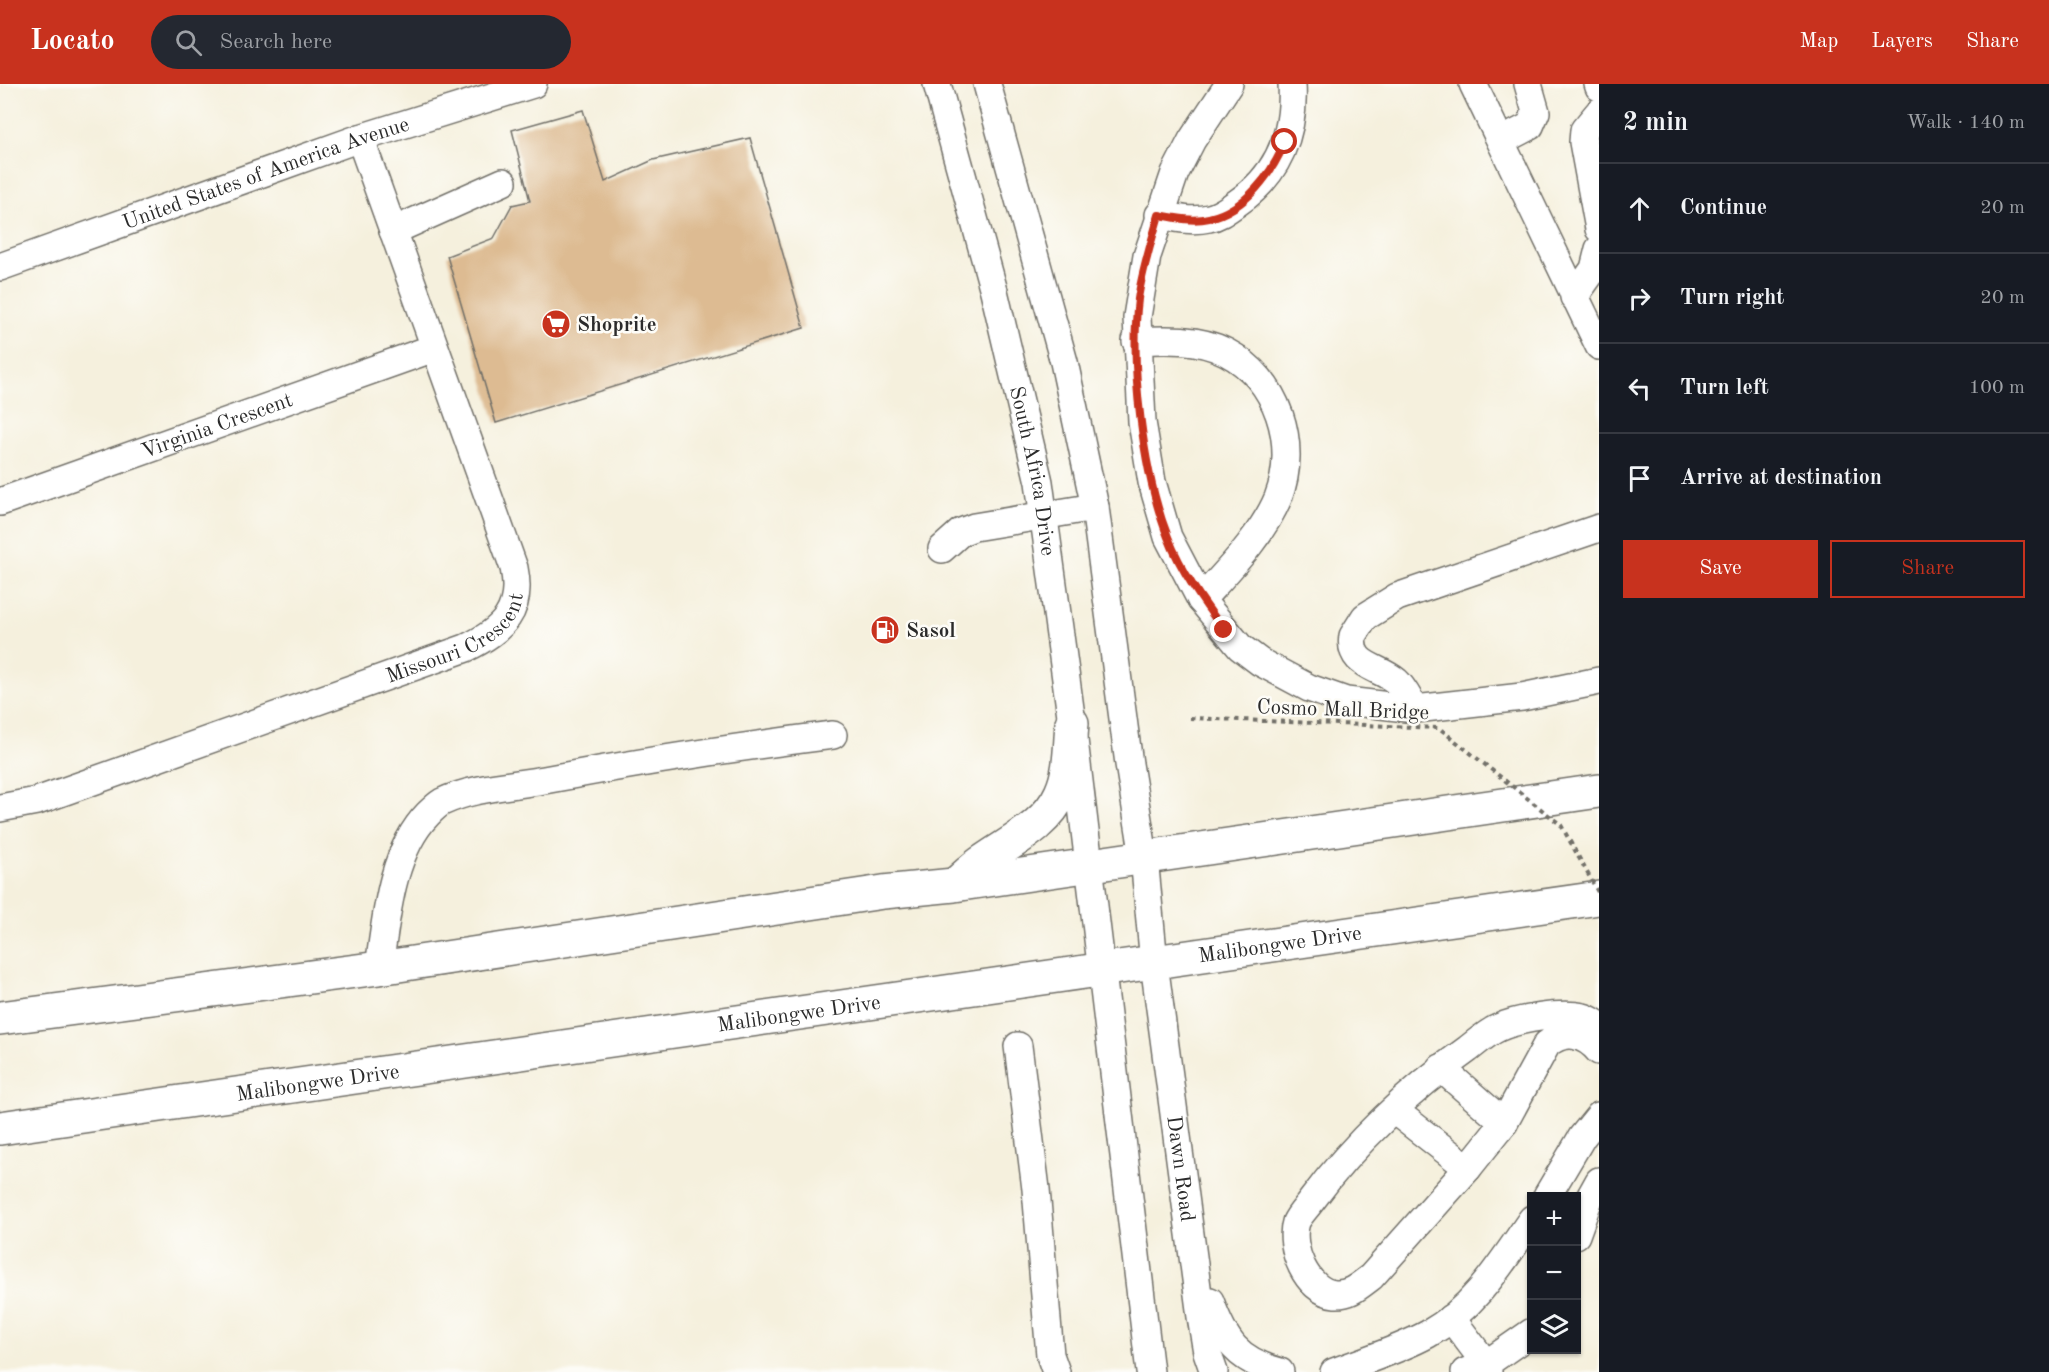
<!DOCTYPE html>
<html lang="en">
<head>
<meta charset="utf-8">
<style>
	:root { --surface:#171b24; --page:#242831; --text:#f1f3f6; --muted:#9ea1a6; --line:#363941; --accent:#c8321e }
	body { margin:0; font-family:"Old Standard TT",serif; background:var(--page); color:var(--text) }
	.controls { position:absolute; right:18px; bottom:18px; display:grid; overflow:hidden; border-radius:0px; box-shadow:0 2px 4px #0004 }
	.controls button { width:54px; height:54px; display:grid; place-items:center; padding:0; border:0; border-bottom:2px solid var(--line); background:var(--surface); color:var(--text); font:30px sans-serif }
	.stop { position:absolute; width:18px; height:18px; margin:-14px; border:4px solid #c8321e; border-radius:50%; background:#fff }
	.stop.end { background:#c8321e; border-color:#fff; box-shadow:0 2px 6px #0008 }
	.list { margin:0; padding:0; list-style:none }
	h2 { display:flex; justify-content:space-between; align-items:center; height:78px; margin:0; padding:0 24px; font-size:26px }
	h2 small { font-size:20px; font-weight:400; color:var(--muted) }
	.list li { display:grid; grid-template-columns:39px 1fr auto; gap:18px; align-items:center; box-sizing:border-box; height:90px; padding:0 24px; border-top:2px solid var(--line) }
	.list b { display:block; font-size:22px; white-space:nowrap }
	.list em { font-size:20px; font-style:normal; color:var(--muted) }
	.actions { display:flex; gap:12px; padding:18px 24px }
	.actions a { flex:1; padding:14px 0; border:2px solid var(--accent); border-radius:0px; text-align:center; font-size:21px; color:var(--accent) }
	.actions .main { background:var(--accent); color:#fff }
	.icon { flex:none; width:33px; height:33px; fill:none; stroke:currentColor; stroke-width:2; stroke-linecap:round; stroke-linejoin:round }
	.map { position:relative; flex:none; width:1599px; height:1288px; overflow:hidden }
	header { display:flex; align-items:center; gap:36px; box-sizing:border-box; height:84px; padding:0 30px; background:var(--accent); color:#fff }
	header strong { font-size:28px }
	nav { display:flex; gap:33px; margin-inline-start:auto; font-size:21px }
	.search { width:420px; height:54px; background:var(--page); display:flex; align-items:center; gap:15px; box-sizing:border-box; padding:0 21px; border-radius:33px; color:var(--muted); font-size:22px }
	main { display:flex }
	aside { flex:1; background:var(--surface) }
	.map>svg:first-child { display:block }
</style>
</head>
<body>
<header>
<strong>Locato</strong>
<div class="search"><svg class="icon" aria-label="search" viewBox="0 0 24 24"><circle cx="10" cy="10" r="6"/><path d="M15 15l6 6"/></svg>Search here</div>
<nav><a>Map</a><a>Layers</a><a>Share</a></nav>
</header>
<main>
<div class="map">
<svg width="1599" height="1288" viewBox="0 0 1599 1288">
	<rect width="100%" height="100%" fill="#fdfcf7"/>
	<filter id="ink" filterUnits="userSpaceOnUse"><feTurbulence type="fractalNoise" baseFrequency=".0167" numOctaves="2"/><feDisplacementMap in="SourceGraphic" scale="12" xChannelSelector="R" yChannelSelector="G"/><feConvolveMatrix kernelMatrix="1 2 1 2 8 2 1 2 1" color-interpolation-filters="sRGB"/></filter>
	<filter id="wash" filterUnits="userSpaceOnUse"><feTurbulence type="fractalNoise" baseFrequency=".008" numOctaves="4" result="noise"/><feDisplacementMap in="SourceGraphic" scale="24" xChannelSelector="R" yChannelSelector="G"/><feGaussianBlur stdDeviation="1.35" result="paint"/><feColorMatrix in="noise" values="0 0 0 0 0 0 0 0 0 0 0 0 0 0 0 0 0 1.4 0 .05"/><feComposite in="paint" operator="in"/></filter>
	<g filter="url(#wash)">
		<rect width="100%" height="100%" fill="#f5f0dd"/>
		<g id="blocks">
			<polygon fill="#ddbb92" points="583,26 605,98 653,76 750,54 804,244 496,339 447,172 494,154 512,121 530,117 512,46"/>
		</g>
	</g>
	<g filter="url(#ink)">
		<use href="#blocks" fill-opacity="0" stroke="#727069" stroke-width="1.5"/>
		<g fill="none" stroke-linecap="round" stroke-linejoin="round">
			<g stroke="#727069" stroke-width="30">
				<g id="minor">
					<path id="s1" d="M937 0 994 207 1039 398 1072 639 1150 1288"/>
					<path id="s2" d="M987 0 1064 278 1095 423 1129 680 1144 773 1154 879 1201 1233 1207 1268 1214 1288"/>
					<polyline points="1229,0 1192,56 1175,89 1147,172 1137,233 1142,338 1152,398 1168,453 1201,516 1240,563 1260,578 1309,604 1346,617 1415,625 1522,613 1599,597"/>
					<polyline points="1473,0 1599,262"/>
					<polyline points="1598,0 1599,3"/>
					<polyline points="1599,28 1584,46 1583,58 1599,145"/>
					<polyline points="1501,57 1530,42 1536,28 1528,0"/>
					<path d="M1159 131C1175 134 1192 138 1209 134 1220 132 1228 125 1237 119 1278 91 1295 49 1292 0"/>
					<polyline points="393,147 503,98"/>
					<path id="s3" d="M0 183 360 54 533 0"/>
					<polyline points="1574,213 1594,185 1599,165"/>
					<path d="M1136 257C1166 255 1199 254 1226 268 1278 295 1299 360 1278 414 1262 452 1228 486 1201 516"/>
					<path id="s4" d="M0 418 434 264"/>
					<polyline points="942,465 961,448 974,443 1095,423"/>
					<path d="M1415 625C1409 616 1404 604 1396 597 1378 582 1348 582 1353 552L1365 533 1397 513 1599 444"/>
					<path id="s5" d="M0 724 37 717 466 564C503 546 523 527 514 484L360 54"/>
					<path d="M379 884C386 834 391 768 428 730 432 726 437 721 442 718 474 703 510 702 544 696 640 678 736 663 833 651"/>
					<path d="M1599 941C1594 938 1588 934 1583 933 1562 928 1517 935 1498 944 1487 949 1477 958 1468 965 1410 1006 1354 1059 1312 1116 1307 1123 1299 1131 1296 1138 1288 1163 1307 1208 1335 1210 1350 1211 1359 1202 1371 1193L1468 1084 1504 1039 1547 960C1566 945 1584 950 1599 967"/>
					<polyline points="1018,962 1036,1105 1050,1271 1056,1288"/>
					<polyline points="1441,984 1504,1039"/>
					<polyline points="1395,1027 1468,1084"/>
					<polyline points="1547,1112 1582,1053 1599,1032"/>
					<polyline points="1576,1151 1589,1115 1599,1097"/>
					<path d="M1210 1217C1225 1258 1237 1276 1280 1288"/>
					<polyline points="1451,1234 1486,1280 1488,1288"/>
					<path d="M1334 1288C1365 1276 1399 1266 1428 1250 1475 1224 1502 1178 1532 1135"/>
					<polyline points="1465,1288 1486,1280 1532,1248"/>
				</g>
			</g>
			<g stroke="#727069" stroke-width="36">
				<g id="major">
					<path d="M956 800C965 792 974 783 985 776 1012 757 1047 741 1061 709 1071 688 1070 661 1072 639"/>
					<polyline points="0,934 379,884 883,808 954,801 1599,707"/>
					<path id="s6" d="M0 1044 1599 814"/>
				</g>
			</g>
			<use href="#minor" stroke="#fff" stroke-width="27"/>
			<use href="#major" stroke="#fff" stroke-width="33"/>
			<polyline stroke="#727069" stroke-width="4" stroke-dasharray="4.5 4.5" stroke-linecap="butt" points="1190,634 1439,644 1561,741 1599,810"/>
		</g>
	</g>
	<g fill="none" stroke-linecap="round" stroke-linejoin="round" filter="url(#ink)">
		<path stroke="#c8321e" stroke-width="8" d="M1224 546C1203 518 1181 487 1168 453 1143 390 1130 282 1138 215 1142 187 1151 159 1159 131 1175 134 1193 138 1209 134 1245 126 1272 90 1285 58"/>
	</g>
	<defs>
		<g id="supermarket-disc" transform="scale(1.5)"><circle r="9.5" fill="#c8321e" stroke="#fdfcf7"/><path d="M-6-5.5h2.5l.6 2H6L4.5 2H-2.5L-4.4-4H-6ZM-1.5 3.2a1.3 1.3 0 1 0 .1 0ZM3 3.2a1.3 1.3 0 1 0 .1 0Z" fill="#fff"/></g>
		<g id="fuel-disc" transform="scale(1.5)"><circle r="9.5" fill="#c8321e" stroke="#fdfcf7"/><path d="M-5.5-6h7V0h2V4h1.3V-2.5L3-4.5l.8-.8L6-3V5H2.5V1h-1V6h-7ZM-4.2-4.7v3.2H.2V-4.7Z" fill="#fff"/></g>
	</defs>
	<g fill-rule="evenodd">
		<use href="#supermarket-disc" x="556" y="240"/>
		<use href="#fuel-disc" x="885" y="546"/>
	</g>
	<g text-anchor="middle" stroke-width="5" stroke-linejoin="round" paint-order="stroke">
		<g font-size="21" fill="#2b2b2b" stroke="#fdfcf7">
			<text dy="7" stroke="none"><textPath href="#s3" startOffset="282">United States of America Avenue</textPath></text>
			<text dy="7" stroke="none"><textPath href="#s4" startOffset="230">Virginia Crescent</textPath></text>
			<text dy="7" stroke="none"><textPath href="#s1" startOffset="399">South Africa Drive</textPath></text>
			<text dy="7" stroke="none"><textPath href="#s5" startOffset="490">Missouri Crescent</textPath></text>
			<text transform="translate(1343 625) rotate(2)" y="7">Cosmo Mall Bridge</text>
			<text dy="7" stroke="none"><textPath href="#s6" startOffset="1293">Malibongwe Drive</textPath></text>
			<text dy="7" stroke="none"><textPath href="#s6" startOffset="807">Malibongwe Drive</textPath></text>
			<text dy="7" stroke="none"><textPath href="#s6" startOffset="321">Malibongwe Drive</textPath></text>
			<text dy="7" stroke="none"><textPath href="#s2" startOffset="1104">Dawn Road</textPath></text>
		</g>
		<g font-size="21" font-weight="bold" fill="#2b2b2b" stroke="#fdfcf7" text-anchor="start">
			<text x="577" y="247">Shoprite</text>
			<text x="906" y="553">Sasol</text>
		</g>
	</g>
</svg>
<div class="controls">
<button>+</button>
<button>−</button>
<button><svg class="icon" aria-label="layers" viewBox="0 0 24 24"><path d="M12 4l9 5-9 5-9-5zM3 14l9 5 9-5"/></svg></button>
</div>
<div class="stop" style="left:1285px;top:58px"></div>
<div class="stop end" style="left:1224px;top:546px"></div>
</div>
<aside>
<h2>2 min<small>Walk · 140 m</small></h2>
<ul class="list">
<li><svg class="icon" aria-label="ahead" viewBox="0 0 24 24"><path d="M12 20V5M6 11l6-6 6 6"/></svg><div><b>Continue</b></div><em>20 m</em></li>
<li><svg class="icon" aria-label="right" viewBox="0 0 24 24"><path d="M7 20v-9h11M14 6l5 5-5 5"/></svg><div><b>Turn right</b></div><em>20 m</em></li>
<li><svg class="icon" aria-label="left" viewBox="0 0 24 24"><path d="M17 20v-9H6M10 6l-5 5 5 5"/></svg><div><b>Turn left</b></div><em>100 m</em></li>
<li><svg class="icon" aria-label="arrive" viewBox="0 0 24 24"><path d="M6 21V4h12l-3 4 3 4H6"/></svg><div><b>Arrive at destination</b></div></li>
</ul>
<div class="actions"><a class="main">Save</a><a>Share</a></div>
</aside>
</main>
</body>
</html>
